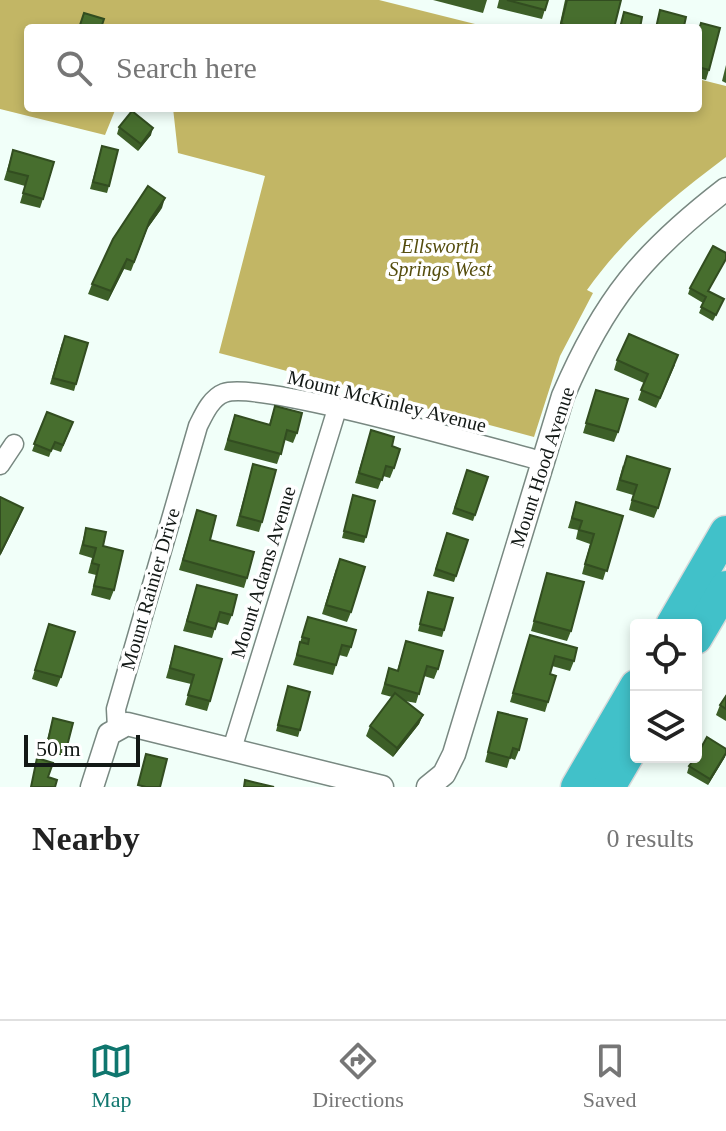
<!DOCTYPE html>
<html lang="en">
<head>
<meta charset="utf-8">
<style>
	:root { --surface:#fff; --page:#f2f2f2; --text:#222; --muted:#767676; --line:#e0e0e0; --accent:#0f766e }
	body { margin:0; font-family:"Times New Roman",serif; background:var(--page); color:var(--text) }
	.controls { position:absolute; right:24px; bottom:24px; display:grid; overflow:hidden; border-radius:8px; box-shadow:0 4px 12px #0003 }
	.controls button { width:72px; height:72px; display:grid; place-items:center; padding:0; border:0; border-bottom:2px solid var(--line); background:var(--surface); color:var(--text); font:40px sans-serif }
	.scale { position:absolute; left:24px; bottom:20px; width:116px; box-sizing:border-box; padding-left:8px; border:4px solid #131916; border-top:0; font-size:22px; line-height:28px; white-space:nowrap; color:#131916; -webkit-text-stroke:6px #fff; paint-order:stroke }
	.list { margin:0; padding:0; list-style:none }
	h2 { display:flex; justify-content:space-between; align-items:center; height:104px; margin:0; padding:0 32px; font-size:34px }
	h2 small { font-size:26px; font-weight:400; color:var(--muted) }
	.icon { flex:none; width:44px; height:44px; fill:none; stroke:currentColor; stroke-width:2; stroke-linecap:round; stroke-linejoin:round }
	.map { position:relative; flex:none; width:726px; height:787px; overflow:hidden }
	.search { position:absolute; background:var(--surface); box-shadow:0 4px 12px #0003; left:24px; right:24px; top:24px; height:88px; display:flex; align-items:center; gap:20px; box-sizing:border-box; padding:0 28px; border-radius:8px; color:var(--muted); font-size:30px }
	.sheet { height:232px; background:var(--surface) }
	nav { display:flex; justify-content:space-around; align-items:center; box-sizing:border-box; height:112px; border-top:2px solid var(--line); background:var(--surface); font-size:22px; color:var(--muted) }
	nav a { display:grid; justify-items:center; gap:4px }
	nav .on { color:var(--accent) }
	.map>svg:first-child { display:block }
</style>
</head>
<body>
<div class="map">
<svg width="726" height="787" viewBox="0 0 726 787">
	<rect width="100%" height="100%" fill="#f1fff9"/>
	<g fill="#c2b665">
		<polygon points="0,0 379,0 491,28 28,28 28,108 116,108 105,135 0,109"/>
		<path d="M698 79 726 86V157C673 197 626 235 587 290L593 293 560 356 534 437 219 353 265 176 178 153 173 108H698Z"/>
	</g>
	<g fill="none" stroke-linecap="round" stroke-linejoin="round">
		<g stroke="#788881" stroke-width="21">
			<g id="minor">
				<polyline points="0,465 14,444"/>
				<path d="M117 728 116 709 198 426C204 414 211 398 224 393 260 380 491 448 542 461"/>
				<polyline points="232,749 337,409"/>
			</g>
		</g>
		<g stroke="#788881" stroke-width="25">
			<g id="tertiary">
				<polyline points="92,787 109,734 127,724 382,787"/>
				<path d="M428 787 444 774 454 754 563 396C604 300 643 253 726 189"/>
			</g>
		</g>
		<g stroke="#d9dada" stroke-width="35">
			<g id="motorway">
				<polyline points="672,625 726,532"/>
				<polyline points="696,638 726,587"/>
				<polyline points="577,787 636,686"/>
				<polyline points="609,787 636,741"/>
			</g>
		</g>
		<use href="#minor" stroke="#fff" stroke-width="18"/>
		<use href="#tertiary" stroke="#fff" stroke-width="22"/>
		<use href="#motorway" stroke="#41c1c9" stroke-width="32"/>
	</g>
	<g fill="#3d5f28">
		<polygon points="433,0 487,0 483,13"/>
		<polygon points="499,0 548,0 542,19 497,8"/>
		<polygon points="565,0 621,0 614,28 559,28"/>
		<polygon points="701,23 709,70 706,80 698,78 698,30"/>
		<polygon points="726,65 726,83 722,81"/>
		<polygon points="119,127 151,135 138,151 117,134"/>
		<polygon points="102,146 109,186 107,193 90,189"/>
		<polygon points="13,150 43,199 40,208 20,203 25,186 4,180"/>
		<polygon points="162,208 147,229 131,271 124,269 108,301 88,294 92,284"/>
		<polygon points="690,288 709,292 724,299 713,321 699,313 703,303 688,294"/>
		<polygon points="62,343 76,384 74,391 50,384"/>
		<polygon points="617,360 675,365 656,408 638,400 644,383 614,370"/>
		<polygon points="596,390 618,432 614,442 583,433"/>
		<polygon points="275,406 297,433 293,443 285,440 277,464 224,450 235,415 269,425"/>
		<polygon points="47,412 73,422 61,452 52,449 49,457 32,451"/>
		<polygon points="371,430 394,468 390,478 383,476 378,489 355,483"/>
		<polygon points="253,464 262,522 259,532 236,526"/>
		<polygon points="623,465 658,508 654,518 629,510 633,495 616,490"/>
		<polygon points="467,470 488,477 473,521 452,514"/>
		<polygon points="353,495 366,537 364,543 342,538"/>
		<polygon points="576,502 623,516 603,580 582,574 590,544 576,539 578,530 568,528"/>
		<polygon points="197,510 210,540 247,578 244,588 179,570"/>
		<polygon points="86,528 103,546 114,590 110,600 91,595 96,575 88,573 92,558 79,554"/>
		<polygon points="447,533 468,540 454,582 433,576"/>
		<polygon points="336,569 351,612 347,622 322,614"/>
		<polygon points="547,573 571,631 567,641 531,631"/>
		<polygon points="197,585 232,615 228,625 217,622 212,638 183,631"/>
		<polygon points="428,592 444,630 442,637 418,631"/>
		<polygon points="308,617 351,647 347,657 339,655 333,675 293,665"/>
		<polygon points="46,634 61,677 57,687 32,679"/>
		<polygon points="530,635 574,661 570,671 552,666 550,674 548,702 545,712 510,702"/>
		<polygon points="406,641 438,669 434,679 424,676 416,703 405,701 423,715 419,724 393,757 366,736 370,726 392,697 381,694 389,668 397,671"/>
		<polygon points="175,646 210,701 207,711 185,705 191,684 166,678"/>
		<polygon points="288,686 300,730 298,737 276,731"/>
		<polygon points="726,696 726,721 716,715 720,705"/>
		<polygon points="498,712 519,750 515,760 510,758 507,768 485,762"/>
		<polygon points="53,718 66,750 64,756 44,751"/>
		<polygon points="726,749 725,757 708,785 687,773 689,766"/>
	</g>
	<g fill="#324d20">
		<polygon points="153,128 151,135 138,151 141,144"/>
		<polygon points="165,198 162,208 147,229 131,271 150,220"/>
		<polygon points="127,259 124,269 108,301 111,291"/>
		<polygon points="23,508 19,518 0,556 0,554"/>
		<polygon points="423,715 419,724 393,757 397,748"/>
		<polygon points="726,753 725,757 708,785 710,779"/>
	</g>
	<g fill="#476e2e" stroke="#324d20" stroke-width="2">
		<polygon points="507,0 548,0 545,10"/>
		<polygon points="567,0 621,0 614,28 577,28 561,24"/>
		<polygon points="660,10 686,17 684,26 691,28 656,28"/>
		<polygon points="624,12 642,17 640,28 620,28"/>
		<polygon points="84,13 104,19 101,28 79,28"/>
		<polygon points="701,23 720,28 709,70 698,67 698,30 699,30"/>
		<polygon points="132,111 153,128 141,144 119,127"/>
		<polygon points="102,146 118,150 109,186 93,182"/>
		<polygon points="13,150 54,162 43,199 23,193 28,176 8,171"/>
		<polygon points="148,186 165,198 150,220 134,262 127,259 111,291 92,284 113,239"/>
		<polygon points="713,246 726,253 726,259 708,291 724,299 716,315 701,307 706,297 690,288"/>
		<polygon points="629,334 678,355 660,398 641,390 648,374 617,360"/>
		<polygon points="65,336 88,343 76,384 53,378"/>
		<polygon points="596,390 628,399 618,432 586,423"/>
		<polygon points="275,406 302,413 297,433 287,430 281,454 228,440 235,415 270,425"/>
		<polygon points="47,412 73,422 63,445 55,442 51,451 34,444"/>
		<polygon points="371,430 394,437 392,446 400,449 394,468 386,466 382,480 359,473"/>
		<polygon points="627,456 670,469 658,508 632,500 637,485 620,480"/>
		<polygon points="253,464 276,470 262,522 240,516"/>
		<polygon points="467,470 488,477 475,515 455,508"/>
		<polygon points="353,495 375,501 366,537 344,531"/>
		<polygon points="0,497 23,508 0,554"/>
		<polygon points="576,502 623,516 607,571 585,564 594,534 579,530 582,521 572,518"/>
		<polygon points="197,510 216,516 210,540 254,552 247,578 183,560"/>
		<polygon points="86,528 106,532 103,546 123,551 114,590 94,586 99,565 92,563 96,548 83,545"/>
		<polygon points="447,533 468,540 456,576 436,569"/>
		<polygon points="340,559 365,567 351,612 326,605"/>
		<polygon points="547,573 584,582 571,631 534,621"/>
		<polygon points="197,585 237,595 232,615 220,612 215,629 187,621"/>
		<polygon points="428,592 453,598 444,630 420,624"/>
		<polygon points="308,617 356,630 351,647 342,645 336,665 297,655 300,642 308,644 309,639 302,637"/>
		<polygon points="49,624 75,632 61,677 35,670"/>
		<polygon points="530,635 577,648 574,661 555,656 550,674 556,676 548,702 513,693"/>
		<polygon points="406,641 443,651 438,669 427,666 419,694 385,684 389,668 398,671"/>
		<polygon points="175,646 222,659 210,701 188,695 194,675 170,668"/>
		<polygon points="288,686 310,692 300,730 278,725"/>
		<polygon points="395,693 423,715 397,748 370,726"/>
		<polygon points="726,696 726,709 720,705"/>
		<polygon points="498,712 527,719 519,750 513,748 510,758 488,752"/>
		<polygon points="53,718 73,723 66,750 47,745"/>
		<polygon points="707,737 726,749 726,753 710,779 689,766 696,757"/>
		<polygon points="146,754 167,759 160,787 146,787 138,785"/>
		<polygon points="37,758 53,763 48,777 57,780 55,787 31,787"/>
		<polygon points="245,780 274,787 244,787"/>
	</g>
	<g text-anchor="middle" stroke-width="7" stroke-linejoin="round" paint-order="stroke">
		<g font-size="20" font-style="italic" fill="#554d0d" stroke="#fff">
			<text x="440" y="253">Ellsworth<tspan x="440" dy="23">Springs West</tspan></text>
		</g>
		<g font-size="20" fill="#131916" stroke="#fff">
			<text transform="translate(387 401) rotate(14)" y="7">Mount McKinley Avenue</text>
			<text transform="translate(542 467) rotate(-72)" y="7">Mount Hood Avenue</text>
			<text transform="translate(263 572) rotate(-73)" y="7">Mount Adams Avenue</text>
			<text transform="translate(150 589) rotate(-74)" y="7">Mount Rainier Drive</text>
		</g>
	</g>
</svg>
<div class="controls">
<button><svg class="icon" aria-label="locate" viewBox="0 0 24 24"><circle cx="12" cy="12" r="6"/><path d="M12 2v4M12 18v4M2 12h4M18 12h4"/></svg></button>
<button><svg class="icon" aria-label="layers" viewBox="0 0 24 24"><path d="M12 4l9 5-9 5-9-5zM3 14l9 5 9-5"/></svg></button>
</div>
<div class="scale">50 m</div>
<div class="search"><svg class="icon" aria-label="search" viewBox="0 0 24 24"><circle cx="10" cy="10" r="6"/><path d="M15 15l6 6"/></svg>Search here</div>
</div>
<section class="sheet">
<h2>Nearby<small>0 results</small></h2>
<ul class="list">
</ul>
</section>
<nav>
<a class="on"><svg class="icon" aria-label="map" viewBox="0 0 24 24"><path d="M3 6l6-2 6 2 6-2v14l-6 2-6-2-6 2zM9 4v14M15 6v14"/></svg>Map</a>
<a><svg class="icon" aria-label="directions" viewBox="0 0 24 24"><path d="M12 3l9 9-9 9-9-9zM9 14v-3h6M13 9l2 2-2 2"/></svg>Directions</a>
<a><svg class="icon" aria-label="saved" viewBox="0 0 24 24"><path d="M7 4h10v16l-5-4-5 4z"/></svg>Saved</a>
</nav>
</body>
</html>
